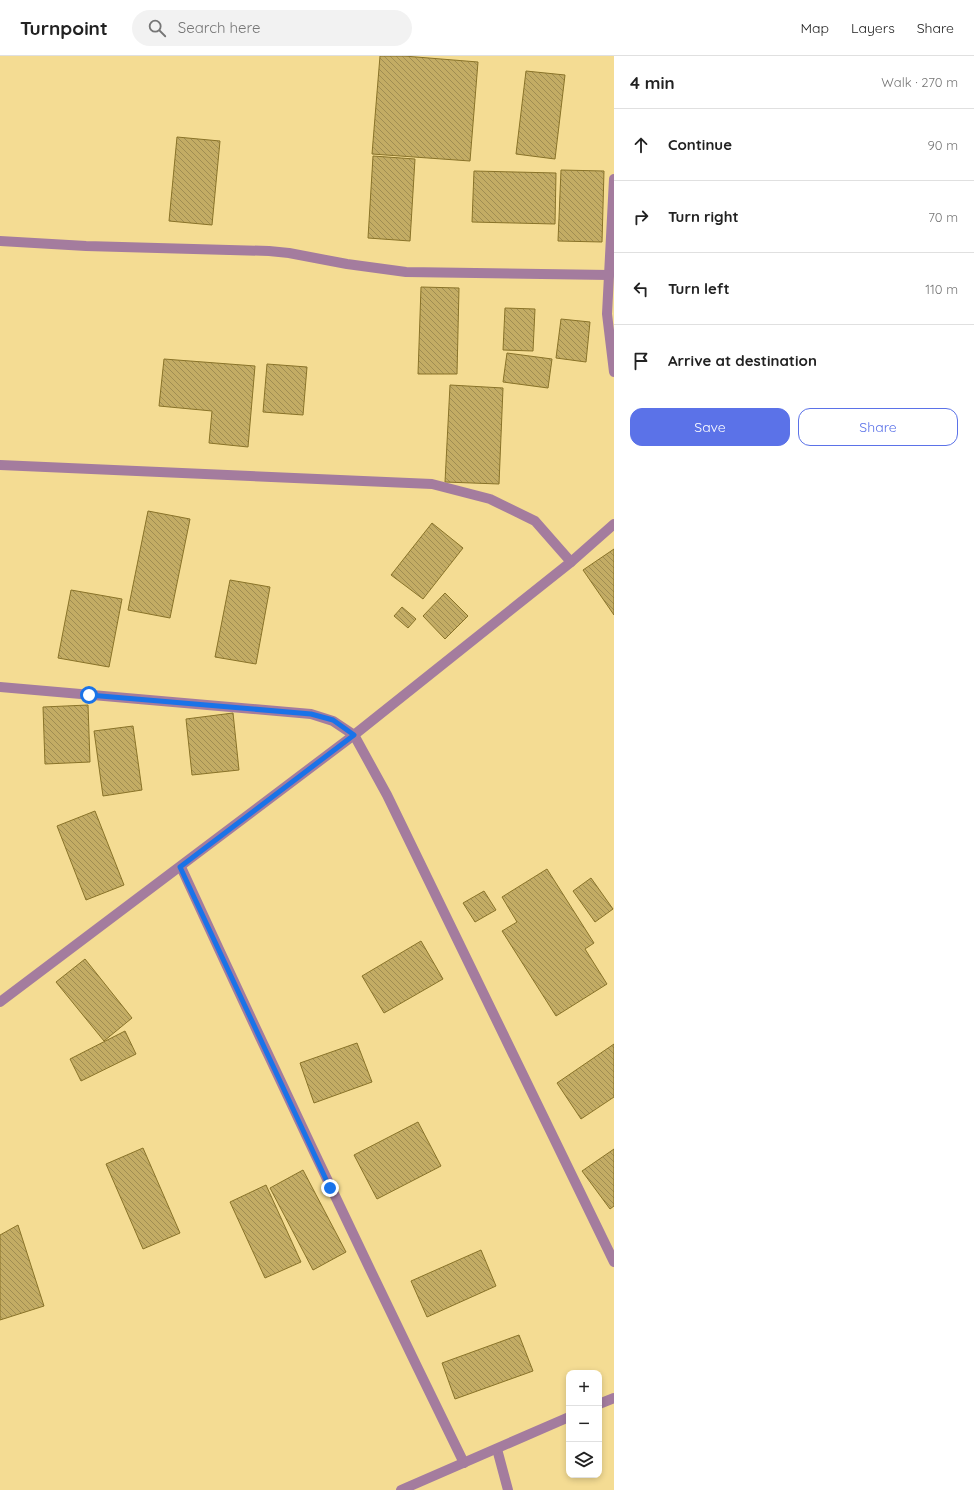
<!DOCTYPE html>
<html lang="en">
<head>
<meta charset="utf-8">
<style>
	:root { --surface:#fff; --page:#f2f2f2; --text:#222; --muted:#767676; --line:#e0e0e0; --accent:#5b72e8 }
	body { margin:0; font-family:Quicksand,sans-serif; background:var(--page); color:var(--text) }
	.controls { position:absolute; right:12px; bottom:12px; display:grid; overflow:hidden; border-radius:8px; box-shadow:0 2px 6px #0003 }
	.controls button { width:36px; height:36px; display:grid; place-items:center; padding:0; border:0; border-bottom:1px solid var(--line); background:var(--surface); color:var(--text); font:20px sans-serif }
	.stop { position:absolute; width:12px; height:12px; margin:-9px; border:3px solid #1a73e8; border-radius:50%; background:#fff }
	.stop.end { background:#1a73e8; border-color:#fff; box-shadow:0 1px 4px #0008 }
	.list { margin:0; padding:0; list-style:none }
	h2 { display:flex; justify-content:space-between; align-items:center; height:52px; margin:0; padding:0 16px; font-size:17px }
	h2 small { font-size:13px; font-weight:400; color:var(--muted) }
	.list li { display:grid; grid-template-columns:26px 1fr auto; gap:12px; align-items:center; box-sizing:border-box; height:72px; padding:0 16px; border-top:1px solid var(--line) }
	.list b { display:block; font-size:15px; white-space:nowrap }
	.list em { font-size:13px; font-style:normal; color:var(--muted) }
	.actions { display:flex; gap:8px; padding:12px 16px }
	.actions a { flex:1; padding:9px 0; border:1px solid var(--accent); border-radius:12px; text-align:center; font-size:14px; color:var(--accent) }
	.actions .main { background:var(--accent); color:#fff }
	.icon { flex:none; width:22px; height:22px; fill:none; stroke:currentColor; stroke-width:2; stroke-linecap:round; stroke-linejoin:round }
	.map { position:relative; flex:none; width:614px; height:1434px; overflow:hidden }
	header { display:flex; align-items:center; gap:24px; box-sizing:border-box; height:56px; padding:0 20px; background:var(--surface); border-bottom:1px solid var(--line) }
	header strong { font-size:19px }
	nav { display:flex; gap:22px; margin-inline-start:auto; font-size:14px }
	.search { width:280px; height:36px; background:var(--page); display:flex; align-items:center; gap:10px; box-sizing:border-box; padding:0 14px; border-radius:22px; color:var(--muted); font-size:15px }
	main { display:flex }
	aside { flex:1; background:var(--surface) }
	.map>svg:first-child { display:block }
</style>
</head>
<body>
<header>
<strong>Turnpoint</strong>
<div class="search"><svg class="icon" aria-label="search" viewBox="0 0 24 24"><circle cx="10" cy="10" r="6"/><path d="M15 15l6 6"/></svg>Search here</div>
<nav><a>Map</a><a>Layers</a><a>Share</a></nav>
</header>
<main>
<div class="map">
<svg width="614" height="1434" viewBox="0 0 614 1434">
	<defs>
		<pattern id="building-back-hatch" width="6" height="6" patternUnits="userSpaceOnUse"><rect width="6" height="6" fill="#c3ac64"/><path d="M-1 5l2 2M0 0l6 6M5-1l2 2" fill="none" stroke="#a08d52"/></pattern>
	</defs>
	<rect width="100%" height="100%" fill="#f4dc93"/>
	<g fill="url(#building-back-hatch)" stroke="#897329">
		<polygon points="380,0 404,0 478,6 470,105 372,98"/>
		<polygon points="526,15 565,19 555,103 516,98"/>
		<polygon points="177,81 220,85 212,169 169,165"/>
		<polygon points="373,100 415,103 410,185 368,182"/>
		<polygon points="561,114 604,115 602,186 558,185"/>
		<polygon points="474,115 556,117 555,168 472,166"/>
		<polygon points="421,231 459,232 457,318 418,318"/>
		<polygon points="505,252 535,253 533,295 503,294"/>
		<polygon points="561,263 590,266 586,306 556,302"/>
		<polygon points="507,297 552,303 548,332 503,326"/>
		<polygon points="164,303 255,310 248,391 209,387 212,355 159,350"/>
		<polygon points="267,308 307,311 303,359 263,356"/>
		<polygon points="450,329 503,332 499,428 445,426"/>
		<polygon points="148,455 190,463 170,562 128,554"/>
		<polygon points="432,467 463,492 423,543 391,519"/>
		<polygon points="614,493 614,559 583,514"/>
		<polygon points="230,524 270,531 256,608 215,601"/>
		<polygon points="71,534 122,543 109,611 58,602"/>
		<polygon points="445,537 468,560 445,583 423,560"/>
		<polygon points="402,551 416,563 408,572 394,560"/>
		<polygon points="88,649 90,706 45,708 43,651"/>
		<polygon points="233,657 239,714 192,719 186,663"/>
		<polygon points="133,670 142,734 103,740 94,675"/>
		<polygon points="95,755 124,829 86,844 57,770"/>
		<polygon points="547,813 594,887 585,893 607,928 556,960 502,875 517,866 502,841"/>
		<polygon points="591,822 613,853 595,866 573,835"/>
		<polygon points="484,835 496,854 475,866 463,847"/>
		<polygon points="421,885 443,923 384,957 362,920"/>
		<polygon points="85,903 132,962 104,985 56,926"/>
		<polygon points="125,975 136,998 81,1025 70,1003"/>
		<polygon points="357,987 372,1026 314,1047 300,1007"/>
		<polygon points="614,988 614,1041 581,1063 557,1027"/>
		<polygon points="418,1066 441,1110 377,1143 354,1099"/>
		<polygon points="143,1092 180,1177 143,1193 106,1108"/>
		<polygon points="614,1093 614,1150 610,1153 582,1115"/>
		<polygon points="303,1114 346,1196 313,1214 270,1132"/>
		<polygon points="266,1129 301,1206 265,1222 230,1146"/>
		<polygon points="18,1169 44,1250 0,1264 0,1179"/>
		<polygon points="481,1194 496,1230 427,1261 411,1225"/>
		<polygon points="519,1279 533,1315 455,1343 442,1307"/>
	</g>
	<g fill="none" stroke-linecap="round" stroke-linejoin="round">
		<g stroke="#a47c9e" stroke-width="10">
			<polyline points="614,123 607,258 614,316"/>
			<polyline points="0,185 86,190 269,195 289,197 347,208 406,216 609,219"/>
			<polyline points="0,409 432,428 490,443 535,465 571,506"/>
			<polyline points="0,631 311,658 333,665 354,679 387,739 614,1206"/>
			<path d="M181 811C273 1011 367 1209 464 1407"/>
			<polyline points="0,946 354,679 571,506 614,468"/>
			<polyline points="599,1348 614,1342"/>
			<polyline points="497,1393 508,1434"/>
			<polyline points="401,1434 569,1361"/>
		</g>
	</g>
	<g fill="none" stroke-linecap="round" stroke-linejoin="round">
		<polyline stroke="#1a73e8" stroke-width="5" points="89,639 311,658 333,664 354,679 180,811 330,1132"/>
	</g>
</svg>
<div class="controls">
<button>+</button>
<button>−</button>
<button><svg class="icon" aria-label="layers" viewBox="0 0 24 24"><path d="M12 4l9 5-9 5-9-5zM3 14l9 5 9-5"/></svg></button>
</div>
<div class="stop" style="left:89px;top:639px"></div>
<div class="stop end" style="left:330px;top:1132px"></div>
</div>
<aside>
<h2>4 min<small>Walk · 270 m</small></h2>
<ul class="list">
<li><svg class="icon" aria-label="ahead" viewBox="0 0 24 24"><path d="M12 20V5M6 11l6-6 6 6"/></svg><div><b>Continue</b></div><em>90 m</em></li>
<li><svg class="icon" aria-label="right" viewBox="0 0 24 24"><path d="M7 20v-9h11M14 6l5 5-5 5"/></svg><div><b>Turn right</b></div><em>70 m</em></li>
<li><svg class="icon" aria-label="left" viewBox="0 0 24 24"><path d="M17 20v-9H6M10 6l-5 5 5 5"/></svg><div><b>Turn left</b></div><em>110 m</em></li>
<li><svg class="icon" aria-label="arrive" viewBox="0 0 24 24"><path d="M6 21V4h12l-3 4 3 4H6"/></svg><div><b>Arrive at destination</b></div></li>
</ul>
<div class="actions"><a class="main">Save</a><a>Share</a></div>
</aside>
</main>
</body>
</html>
